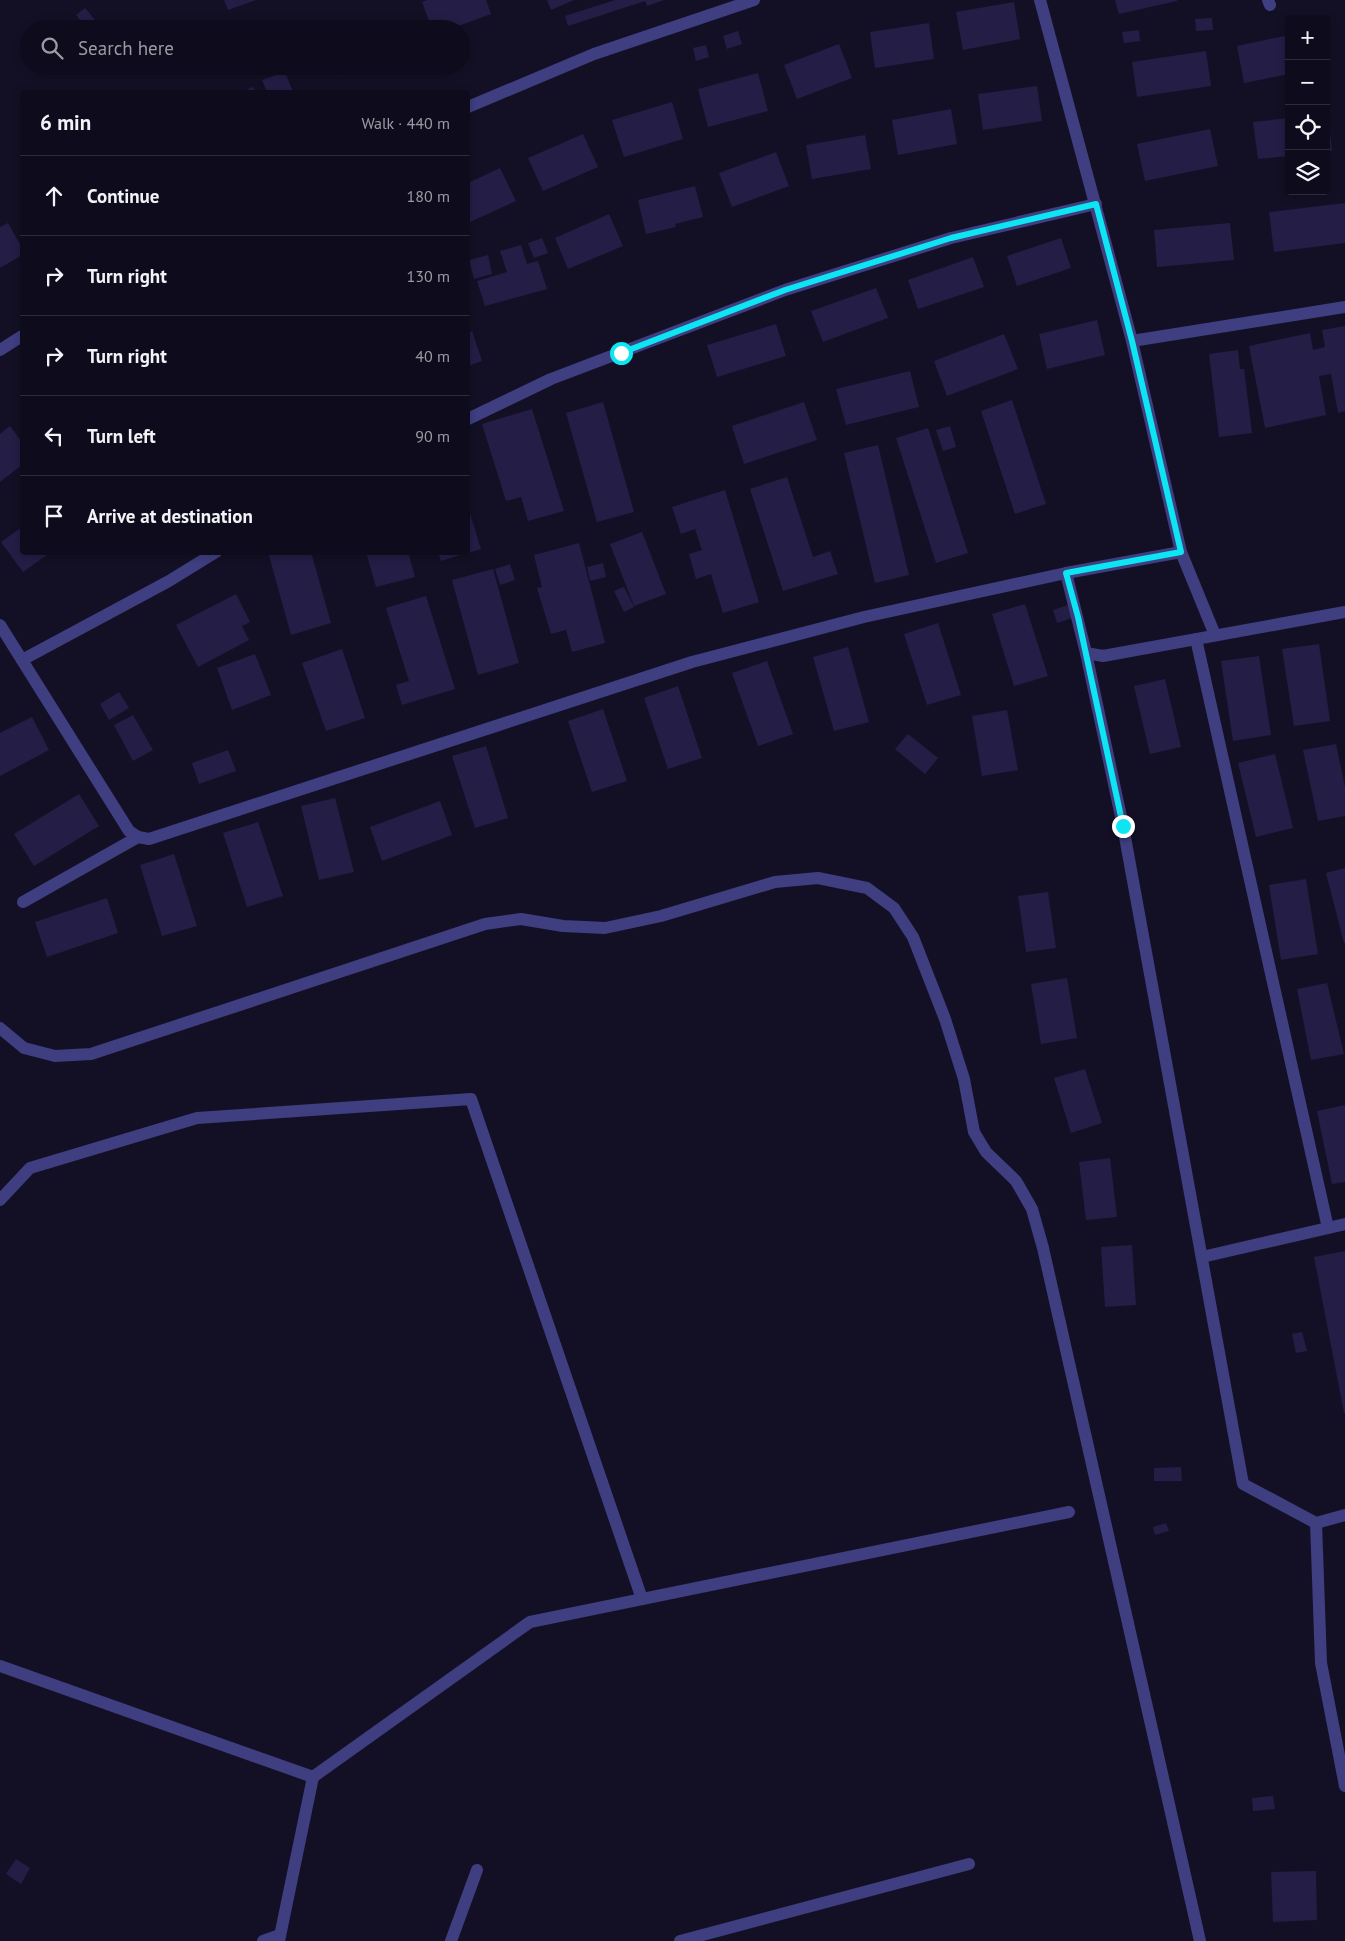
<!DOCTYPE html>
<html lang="en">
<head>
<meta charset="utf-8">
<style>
	:root { --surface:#0e0c1c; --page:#171525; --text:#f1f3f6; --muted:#9b9ba3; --line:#2e2c3b }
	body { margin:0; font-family:"PT Sans",sans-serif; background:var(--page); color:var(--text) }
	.controls { position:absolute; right:15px; top:15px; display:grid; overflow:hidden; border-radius:5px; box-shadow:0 2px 8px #0003 }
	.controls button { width:45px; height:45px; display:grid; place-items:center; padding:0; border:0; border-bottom:1px solid var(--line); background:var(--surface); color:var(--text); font:25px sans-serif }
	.stop { position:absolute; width:15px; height:15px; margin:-11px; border:4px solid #0de5f2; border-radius:50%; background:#fff }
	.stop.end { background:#0de5f2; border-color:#fff; box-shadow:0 1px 5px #0008 }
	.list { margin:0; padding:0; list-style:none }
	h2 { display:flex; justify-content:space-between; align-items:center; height:65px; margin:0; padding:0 20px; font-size:21px }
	h2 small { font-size:16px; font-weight:400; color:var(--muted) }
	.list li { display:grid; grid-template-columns:32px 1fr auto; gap:15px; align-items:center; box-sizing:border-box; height:80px; padding:0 20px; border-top:1px solid var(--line) }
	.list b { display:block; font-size:19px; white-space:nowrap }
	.list em { font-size:16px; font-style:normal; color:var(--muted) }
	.icon { flex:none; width:28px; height:28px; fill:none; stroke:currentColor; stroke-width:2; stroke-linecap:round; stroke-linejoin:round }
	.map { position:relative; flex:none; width:1345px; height:1941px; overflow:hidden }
	.search { position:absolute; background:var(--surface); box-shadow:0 2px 8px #0003; left:20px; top:20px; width:450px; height:55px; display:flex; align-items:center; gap:12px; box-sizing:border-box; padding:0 18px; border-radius:28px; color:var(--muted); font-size:19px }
	.panel { position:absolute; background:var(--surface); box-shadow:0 2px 8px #0003; left:20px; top:90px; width:450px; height:465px; border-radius:5px }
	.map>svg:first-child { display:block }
</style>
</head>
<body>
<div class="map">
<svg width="1345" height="1941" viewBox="0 0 1345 1941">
	<rect width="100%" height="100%" fill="#131025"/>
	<g fill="#241d45">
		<polygon points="224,0 256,0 228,10"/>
		<polygon points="427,0 486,0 491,14 450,29 432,29 422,2"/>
		<polygon points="547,0 574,0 551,10"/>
		<polygon points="615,0 664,0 647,6 645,1 568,26 565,16"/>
		<polygon points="1115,0 1177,0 1177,1 1119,14"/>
		<polygon points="1014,2 1020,39 963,50 956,12"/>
		<polygon points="85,8 96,21 87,29 76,15"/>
		<polygon points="1212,18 1213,30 1196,31 1195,19"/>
		<polygon points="929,23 934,59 875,68 870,32"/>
		<polygon points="1139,30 1140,41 1124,43 1122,32"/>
		<polygon points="738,31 742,44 727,49 723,36"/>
		<polygon points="1289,35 1289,74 1244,83 1237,46"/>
		<polygon points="839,44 852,78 797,99 784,65"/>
		<polygon points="706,45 709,57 696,61 693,48"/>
		<polygon points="1206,51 1211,86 1137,97 1132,62"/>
		<polygon points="337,66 362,66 341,76"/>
		<polygon points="285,72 293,92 267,92 262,80"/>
		<polygon points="758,73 768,111 708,127 698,89"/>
		<polygon points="1037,86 1042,121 983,130 978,94"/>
		<polygon points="253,87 256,92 241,92"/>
		<polygon points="672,102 683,139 624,157 612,120"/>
		<polygon points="951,109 957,144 898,155 892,120"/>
		<polygon points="1326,114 1328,114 1332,151 1326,151"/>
		<polygon points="1289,118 1289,156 1258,159 1253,122"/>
		<polygon points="1210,129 1218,166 1145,181 1137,144"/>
		<polygon points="583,134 598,167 543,191 528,158"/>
		<polygon points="865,135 871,169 812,179 806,145"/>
		<polygon points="776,152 789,186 732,207 719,173"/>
		<polygon points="500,168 516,201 468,223 468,183"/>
		<polygon points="695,186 703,217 675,224 676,227 646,234 638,200"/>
		<polygon points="1345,203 1345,243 1274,252 1269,212"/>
		<polygon points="609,214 623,246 568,269 555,238"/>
		<polygon points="8,223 22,248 22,255 0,268 0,227"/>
		<polygon points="1230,223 1234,260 1157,267 1154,230"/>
		<polygon points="542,238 548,253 534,258 528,243"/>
		<polygon points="1061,238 1071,268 1017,286 1007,256"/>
		<polygon points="521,245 527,264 538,261 547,289 485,306 477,281 507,272 500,251"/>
		<polygon points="488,255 492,274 474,279 469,260"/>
		<polygon points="973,257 984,287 918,309 908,280"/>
		<polygon points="876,288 888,318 823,342 811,311"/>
		<polygon points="1097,320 1105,355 1047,369 1039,334"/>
		<polygon points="776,324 786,356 717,377 707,345"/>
		<polygon points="1345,326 1345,411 1338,413 1331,374 1319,376 1326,415 1265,428 1249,346 1310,333 1313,350 1325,347 1322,330"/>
		<polygon points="472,331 482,361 468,366 468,333"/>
		<polygon points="1004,334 1018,369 947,396 934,361"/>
		<polygon points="1238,350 1240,369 1244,369 1252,433 1219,437 1209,354"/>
		<polygon points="910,371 919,407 846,425 836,389"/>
		<polygon points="1012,400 1046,504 1015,514 981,411"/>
		<polygon points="603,402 634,512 597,522 566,413"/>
		<polygon points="804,402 817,440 744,464 732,426"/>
		<polygon points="532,409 564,511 528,521 521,497 506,501 482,424"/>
		<polygon points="10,426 22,442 22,465 0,482 0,434"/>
		<polygon points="950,426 956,447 943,451 936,430"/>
		<polygon points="928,428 968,553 936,563 896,438"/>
		<polygon points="878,445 909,575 875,583 844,453"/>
		<polygon points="787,477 813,557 830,551 838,574 783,591 750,489"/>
		<polygon points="725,490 759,602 723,613 711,574 696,579 689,554 702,550 695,529 681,534 672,507"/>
		<polygon points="468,507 481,549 468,553"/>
		<polygon points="22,527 22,552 51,552 23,572 1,542"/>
		<polygon points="642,532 666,594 634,606 610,544"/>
		<polygon points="579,543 605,643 572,652 566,630 551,634 537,588 542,587 534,555"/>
		<polygon points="268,552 311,552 331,623 291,635"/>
		<polygon points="366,552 408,552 415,577 376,587"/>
		<polygon points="438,552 467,552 467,553 441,561"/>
		<polygon points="603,563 606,577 590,581 587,567"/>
		<polygon points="510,564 515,580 500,585 495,569"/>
		<polygon points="493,569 519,663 478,675 452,580"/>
		<polygon points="624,587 634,607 624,612 614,591"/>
		<polygon points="236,594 250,622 242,626 249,640 198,667 176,625"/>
		<polygon points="426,596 455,689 402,705 396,685 409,681 386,608"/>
		<polygon points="1025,604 1048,676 1014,686 992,614"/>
		<polygon points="1068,605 1072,618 1057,623 1053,610"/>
		<polygon points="938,623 961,695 927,705 904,634"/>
		<polygon points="1319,644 1330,721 1294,726 1282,649"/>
		<polygon points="848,647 869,722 834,731 813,657"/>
		<polygon points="342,649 365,718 326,731 302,663"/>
		<polygon points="255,654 271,695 232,710 217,668"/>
		<polygon points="1259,656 1271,735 1233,741 1221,661"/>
		<polygon points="767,661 793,734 758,746 732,673"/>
		<polygon points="1165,679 1181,747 1150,754 1134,686"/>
		<polygon points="678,686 702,758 668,769 644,698"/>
		<polygon points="119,692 129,708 109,720 100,704"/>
		<polygon points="603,709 627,781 592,792 568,721"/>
		<polygon points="1007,710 1018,770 982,776 972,716"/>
		<polygon points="133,715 153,750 133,761 114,725"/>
		<polygon points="32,717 49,750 0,776 0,733"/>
		<polygon points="908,734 938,758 925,774 895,749"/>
		<polygon points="1336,744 1345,787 1345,816 1318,821 1303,750"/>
		<polygon points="486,746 508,818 475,828 452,756"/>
		<polygon points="228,750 236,771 199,784 192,763"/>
		<polygon points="1275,754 1293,828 1256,837 1238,763"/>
		<polygon points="79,794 99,826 34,866 14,834"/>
		<polygon points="335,798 354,872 319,880 301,806"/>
		<polygon points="440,801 452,835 382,861 370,827"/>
		<polygon points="258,822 283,896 247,907 223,833"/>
		<polygon points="174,854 197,926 162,936 140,865"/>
		<polygon points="1345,868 1345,943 1344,943 1326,873"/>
		<polygon points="1306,879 1318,954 1281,960 1269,885"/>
		<polygon points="1048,892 1056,948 1026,952 1018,896"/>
		<polygon points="107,898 118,933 47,957 35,922"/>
		<polygon points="1067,978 1077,1038 1041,1044 1031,984"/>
		<polygon points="1327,983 1344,1054 1311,1060 1297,989"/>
		<polygon points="1085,1069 1102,1123 1071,1133 1054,1078"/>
		<polygon points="1345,1105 1345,1182 1332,1184 1317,1111"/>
		<polygon points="1110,1158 1117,1217 1086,1220 1079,1162"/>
		<polygon points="1132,1245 1136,1305 1105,1307 1101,1247"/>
		<polygon points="1345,1251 1345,1413 1344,1413 1314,1257"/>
		<polygon points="1302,1332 1307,1351 1296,1353 1292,1334"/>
		<polygon points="1181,1467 1182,1481 1154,1481 1154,1468"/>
		<polygon points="1166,1523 1169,1531 1155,1535 1153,1527"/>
		<polygon points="1273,1796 1275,1809 1253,1811 1252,1798"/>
		<polygon points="16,1859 30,1868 21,1884 6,1874"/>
		<polygon points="1316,1871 1317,1920 1273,1922 1271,1872"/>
	</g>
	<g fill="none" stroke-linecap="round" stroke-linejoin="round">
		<g stroke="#3e3e81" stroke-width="12">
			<polyline points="1040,0 1132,341 1345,307"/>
			<polyline points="1268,0 1270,5"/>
			<polyline points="468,107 594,54 754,0"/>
			<polyline points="1132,341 1181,552 1215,635"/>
			<polyline points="0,350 22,336"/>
			<polyline points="468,419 551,379 785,290 951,238 1096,204"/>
			<polyline points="1066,573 1086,653 1103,656 1345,612"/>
			<polyline points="0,625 129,831 138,837 149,839 692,662 864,617 1066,573 1181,552"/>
			<polyline points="1196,639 1328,1228"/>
			<polyline points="1086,653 1123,826 1243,1484 1316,1523 1345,1515"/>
			<polyline points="22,660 169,581 216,552"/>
			<polyline points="23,902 138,837"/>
			<polyline points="0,1028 24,1048 55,1056 91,1054 485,924 521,919 563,926 605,928 661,916 775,882 818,878 867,888 894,908 913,937 945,1019 964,1079 974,1132 986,1152 1016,1181 1032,1209 1043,1248 1200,1941"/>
			<polyline points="0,1200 30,1168 197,1118 471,1099 642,1599"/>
			<polyline points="1202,1257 1345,1224"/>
			<polyline points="1316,1523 1321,1663 1345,1786"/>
			<polyline points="0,1666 313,1777 530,1622 1069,1512"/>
			<polyline points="263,1941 280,1935"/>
			<polyline points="279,1941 313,1777"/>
			<polyline points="451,1941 477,1870"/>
			<polyline points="680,1941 969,1864"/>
		</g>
	</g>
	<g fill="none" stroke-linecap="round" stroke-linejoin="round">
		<polyline stroke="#0de5f2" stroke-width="6" points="621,353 785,290 951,238 1096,204 1132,341 1181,552 1066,573 1078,617 1123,826"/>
	</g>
</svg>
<div class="controls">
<button>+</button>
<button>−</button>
<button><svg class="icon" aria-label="locate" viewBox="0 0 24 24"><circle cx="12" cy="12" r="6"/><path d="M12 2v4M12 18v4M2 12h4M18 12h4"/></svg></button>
<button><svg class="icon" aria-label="layers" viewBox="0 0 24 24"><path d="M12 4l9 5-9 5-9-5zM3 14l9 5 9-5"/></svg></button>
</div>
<div class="stop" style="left:621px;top:353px"></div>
<div class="stop end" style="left:1123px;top:826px"></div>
<div class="search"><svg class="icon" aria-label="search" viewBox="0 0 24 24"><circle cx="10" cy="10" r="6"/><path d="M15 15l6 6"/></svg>Search here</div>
<section class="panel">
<h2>6 min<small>Walk · 440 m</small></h2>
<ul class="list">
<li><svg class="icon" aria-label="ahead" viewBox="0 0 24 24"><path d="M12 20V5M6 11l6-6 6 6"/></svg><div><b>Continue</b></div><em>180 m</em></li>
<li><svg class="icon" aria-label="right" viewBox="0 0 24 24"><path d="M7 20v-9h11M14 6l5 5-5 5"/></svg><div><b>Turn right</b></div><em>130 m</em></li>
<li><svg class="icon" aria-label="right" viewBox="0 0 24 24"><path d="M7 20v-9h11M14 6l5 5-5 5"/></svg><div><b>Turn right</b></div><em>40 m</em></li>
<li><svg class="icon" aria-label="left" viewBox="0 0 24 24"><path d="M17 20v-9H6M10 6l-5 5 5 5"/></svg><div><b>Turn left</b></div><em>90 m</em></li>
<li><svg class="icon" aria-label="arrive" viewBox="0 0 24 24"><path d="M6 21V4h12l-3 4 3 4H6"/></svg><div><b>Arrive at destination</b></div></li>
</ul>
</section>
</div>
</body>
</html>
